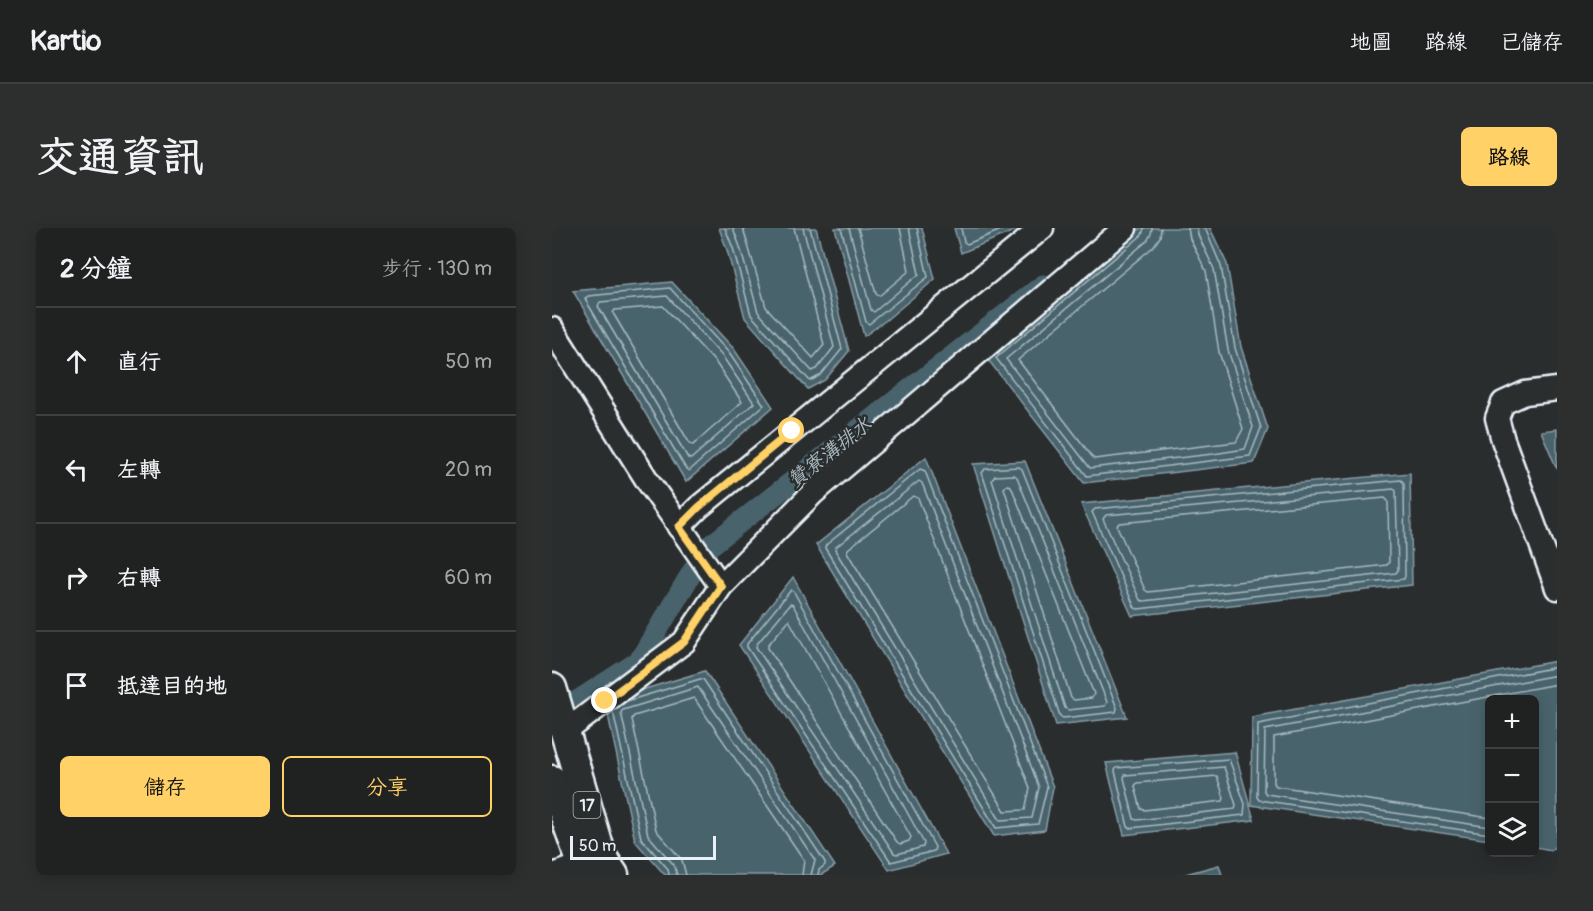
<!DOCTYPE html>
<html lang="zh-TW">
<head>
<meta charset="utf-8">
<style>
	:root { --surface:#202222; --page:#2d2f2f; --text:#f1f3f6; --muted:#a2a4a5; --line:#3d3f40; --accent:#ffd166 }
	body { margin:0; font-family:Pangolin,"LXGW WenKai TC",sans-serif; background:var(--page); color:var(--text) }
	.controls { position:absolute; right:18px; bottom:18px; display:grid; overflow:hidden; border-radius:9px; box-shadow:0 3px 15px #0003 }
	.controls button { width:54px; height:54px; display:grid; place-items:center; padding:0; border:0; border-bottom:2px solid var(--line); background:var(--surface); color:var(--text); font:30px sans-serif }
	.scale { position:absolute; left:18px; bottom:15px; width:146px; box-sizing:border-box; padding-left:6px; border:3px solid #e8f1f8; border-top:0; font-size:16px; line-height:21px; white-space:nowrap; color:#e8f1f8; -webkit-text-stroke:4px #2a2d2e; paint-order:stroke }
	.stop { position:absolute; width:18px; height:18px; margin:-14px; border:4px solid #ffd166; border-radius:50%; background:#fff }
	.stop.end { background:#ffd166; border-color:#fff; box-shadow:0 2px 6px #0008 }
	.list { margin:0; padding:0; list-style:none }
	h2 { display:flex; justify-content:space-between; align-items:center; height:78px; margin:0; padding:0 24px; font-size:26px }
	h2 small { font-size:20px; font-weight:400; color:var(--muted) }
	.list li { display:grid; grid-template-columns:39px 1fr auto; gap:18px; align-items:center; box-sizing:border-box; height:108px; padding:0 24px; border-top:2px solid var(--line) }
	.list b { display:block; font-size:22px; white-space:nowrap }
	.list em { font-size:20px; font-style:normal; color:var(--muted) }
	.actions { display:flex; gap:12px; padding:18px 24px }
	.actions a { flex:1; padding:14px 0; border:2px solid var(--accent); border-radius:9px; text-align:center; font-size:21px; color:var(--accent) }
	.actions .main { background:var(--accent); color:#111 }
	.icon { flex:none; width:33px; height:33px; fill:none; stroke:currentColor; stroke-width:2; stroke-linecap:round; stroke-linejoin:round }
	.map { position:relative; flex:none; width:1005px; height:647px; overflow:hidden; border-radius:9px }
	header { display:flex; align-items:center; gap:36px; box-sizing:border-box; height:84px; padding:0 30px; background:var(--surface); border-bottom:2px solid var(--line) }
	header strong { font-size:28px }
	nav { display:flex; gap:33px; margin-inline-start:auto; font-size:21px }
	.intro { display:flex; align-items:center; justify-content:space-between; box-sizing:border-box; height:144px; padding:0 36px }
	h1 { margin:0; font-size:42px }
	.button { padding:15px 27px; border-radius:9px; background:var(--accent); color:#111; font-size:21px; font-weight:700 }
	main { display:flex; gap:36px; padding:0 36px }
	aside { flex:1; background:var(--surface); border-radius:9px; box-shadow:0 3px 15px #0003 }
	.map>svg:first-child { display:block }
</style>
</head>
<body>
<header>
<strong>Kartio</strong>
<nav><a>地圖</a><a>路線</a><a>已儲存</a></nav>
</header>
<div class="intro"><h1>交通資訊</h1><a class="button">路線</a></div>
<main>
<aside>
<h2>2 分鐘<small>步行 · 130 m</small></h2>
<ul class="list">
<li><svg class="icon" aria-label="ahead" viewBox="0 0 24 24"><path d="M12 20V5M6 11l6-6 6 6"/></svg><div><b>直行</b></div><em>50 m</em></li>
<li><svg class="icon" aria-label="left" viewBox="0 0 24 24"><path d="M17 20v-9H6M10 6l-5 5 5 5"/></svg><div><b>左轉</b></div><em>20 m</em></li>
<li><svg class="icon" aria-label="right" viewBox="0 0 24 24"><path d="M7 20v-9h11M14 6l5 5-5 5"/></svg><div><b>右轉</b></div><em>60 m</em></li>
<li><svg class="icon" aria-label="arrive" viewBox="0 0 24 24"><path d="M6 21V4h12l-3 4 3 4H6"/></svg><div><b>抵達目的地</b></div></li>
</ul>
<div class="actions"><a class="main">儲存</a><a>分享</a></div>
</aside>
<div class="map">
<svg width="1005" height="647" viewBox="0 0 1005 647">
	<rect width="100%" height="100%" fill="#2a2d2e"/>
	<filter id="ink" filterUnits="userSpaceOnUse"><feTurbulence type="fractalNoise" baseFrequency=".0167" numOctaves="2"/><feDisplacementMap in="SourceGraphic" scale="12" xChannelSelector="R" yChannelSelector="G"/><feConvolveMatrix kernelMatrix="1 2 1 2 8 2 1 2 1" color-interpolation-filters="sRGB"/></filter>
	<g filter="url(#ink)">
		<g fill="#49646d" stroke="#899ca5" stroke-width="1.5">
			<polygon points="167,0 264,0 297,123 273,152 256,161 193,90 175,22"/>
			<polygon points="283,0 370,0 383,51 333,93 312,108"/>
			<polygon points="402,0 469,0 409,25"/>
			<polygon points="589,0 658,0 675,36 689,119 716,201 702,235 532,255 434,129"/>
			<polygon points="120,54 182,121 221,179 134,254 21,63"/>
			<polygon points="1005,201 1005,241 989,203"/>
			<polygon points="374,229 501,559 493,602 442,608 264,317"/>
			<polygon points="473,233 575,489 504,497 421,236"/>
			<polygon points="858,245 860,357 580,388 529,276"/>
			<polygon points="241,349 394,626 337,642 187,417"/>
			<polygon points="1005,433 1005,617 999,622 983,619 982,472 938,472 937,612 699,577 700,489"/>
			<polygon points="153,443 283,638 269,647 113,647 83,613 53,473"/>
			<polygon points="683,524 702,592 572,607 554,535"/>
			<polygon points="667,637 670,647 630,647"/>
		</g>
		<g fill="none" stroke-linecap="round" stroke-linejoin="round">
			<g stroke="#a8b9c0" stroke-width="1.5">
				<polyline points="173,0 181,20 199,87 258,153 269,147 290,121 258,0"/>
				<polyline points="181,0 188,19 206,84 260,143 265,141 282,119 251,0"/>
				<polyline points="191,0 214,79 261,130 272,117 242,0"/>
				<polyline points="289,0 314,94 317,96 376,49 365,0"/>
				<polyline points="297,0 319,82 322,84 367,46 357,0"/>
				<polyline points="306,0 324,66 327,68 357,43 348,0"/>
				<polyline points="409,0 412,14 415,16 454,0"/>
				<polyline points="592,0 590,7 444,130 535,248 698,228 709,200 683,120 669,38 653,0"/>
				<polyline points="600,0 599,6 595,13 454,131 538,240 661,226 693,221 701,199 676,122 662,41 646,7 645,0"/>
				<polyline points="609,0 608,9 601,19 466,132 542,231 684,214 691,201 667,124 654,43 638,11 636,0"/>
				<polygon points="118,60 177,125 212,177 137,243 134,241 33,71 36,68"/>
				<polygon points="115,68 171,129 202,175 139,231 136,230 46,78 48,74"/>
				<polygon points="111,78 164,135 190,174 141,217 138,216 61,85 63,82"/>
				<polygon points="467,239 470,241 565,480 564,484 511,490 508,488 430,245 433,241"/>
				<polygon points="368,241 373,243 495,559 486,596 444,600 273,320 274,317"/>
				<polygon points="462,247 465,249 555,474 553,478 516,482 513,480 440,252 443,248"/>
				<polygon points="849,252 852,255 853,348 852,351 586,381 583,380 540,284 543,281"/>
				<polygon points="367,253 370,255 487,559 480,590 448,592 283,322 284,319"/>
				<polygon points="455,257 459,258 542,466 540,470 522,472 519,470 452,260"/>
				<polygon points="842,261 844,263 846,342 844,345 591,373 588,372 551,291 554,287"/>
				<polygon points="361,268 366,270 478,560 473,582 453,583 295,324 296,321"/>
				<polygon points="833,270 836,273 837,334 835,337 596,364 593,362 565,298 567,295"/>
				<polygon points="239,362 242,364 383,619 382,623 339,634 195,419 195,416"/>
				<polygon points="238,376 241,377 372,615 371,619 345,626 342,625 204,419 205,416"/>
				<polygon points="237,392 359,609 357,613 348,616 345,614 216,420 216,417"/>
				<polyline points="75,473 148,451 151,451 273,634 273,637 267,642 266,647"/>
				<polyline points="61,483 89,610 116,641 117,647"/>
				<polygon points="677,531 693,576 692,587 579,600 576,599 563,543 564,540"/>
				<polygon points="672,539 684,577 683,581 585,592 582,591 572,550 573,547"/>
				<polygon points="665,548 672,570 671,573 592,582 589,581 583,558 585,555"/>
				<polyline points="938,590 724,558 722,555 722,509 1005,456"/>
				<polyline points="938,599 714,566 712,563 713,502 1005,447"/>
				<polyline points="938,606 707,572 705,569 706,496 1005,439"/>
				<polyline points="125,647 122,637 96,607 69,484 71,482 146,459 263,632 259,647"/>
				<polyline points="134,647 130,632 104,602 80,491 82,488 142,470 252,632 250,647"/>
			</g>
			<polyline stroke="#49646d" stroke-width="21" points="22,475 87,433 154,321 491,57"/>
			<g stroke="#e8f1f8" stroke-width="27">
				<g id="minor">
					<polyline points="0,101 95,252 169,358"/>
					<polyline points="1005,161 973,165 951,175 945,190 951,212 1005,360"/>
					<polyline points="127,299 147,279 490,0"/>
					<polyline points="14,503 132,414 169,358 261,265 573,0"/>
					<polyline points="1,647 46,631"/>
				</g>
			</g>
			<g stroke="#e8f1f8" stroke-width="33">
				<g id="major">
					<polyline points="0,460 50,629 62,647"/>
					<polyline points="0,552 34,647"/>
				</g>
			</g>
			<use href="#minor" stroke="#2a2d2e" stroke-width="22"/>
			<use href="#major" stroke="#2a2d2e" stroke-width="28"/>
		</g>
	</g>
	<g fill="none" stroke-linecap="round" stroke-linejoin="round" filter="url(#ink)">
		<polyline stroke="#ffd166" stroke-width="8" points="53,473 132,414 169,358 127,299 147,279 240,203"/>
	</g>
	<g text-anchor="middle" stroke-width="5" stroke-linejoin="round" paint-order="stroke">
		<rect fill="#2a2d2e" stroke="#afb6bb" stroke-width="1.5" x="21.5" y="564" width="27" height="26" rx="4.5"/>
		<g font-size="16" font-weight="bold" fill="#e8f1f8">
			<text x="35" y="583">17</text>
		</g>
		<g font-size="20" font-style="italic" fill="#a8b9c0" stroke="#2a2d2e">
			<text transform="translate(277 224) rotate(-38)" y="7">贊寮溝排水</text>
		</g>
	</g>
</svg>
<div class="controls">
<button>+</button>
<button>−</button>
<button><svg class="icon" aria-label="layers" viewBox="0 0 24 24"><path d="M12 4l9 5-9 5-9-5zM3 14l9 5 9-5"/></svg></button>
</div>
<div class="scale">50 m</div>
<div class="stop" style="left:240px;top:203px"></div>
<div class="stop end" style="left:53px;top:473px"></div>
</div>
</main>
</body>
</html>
